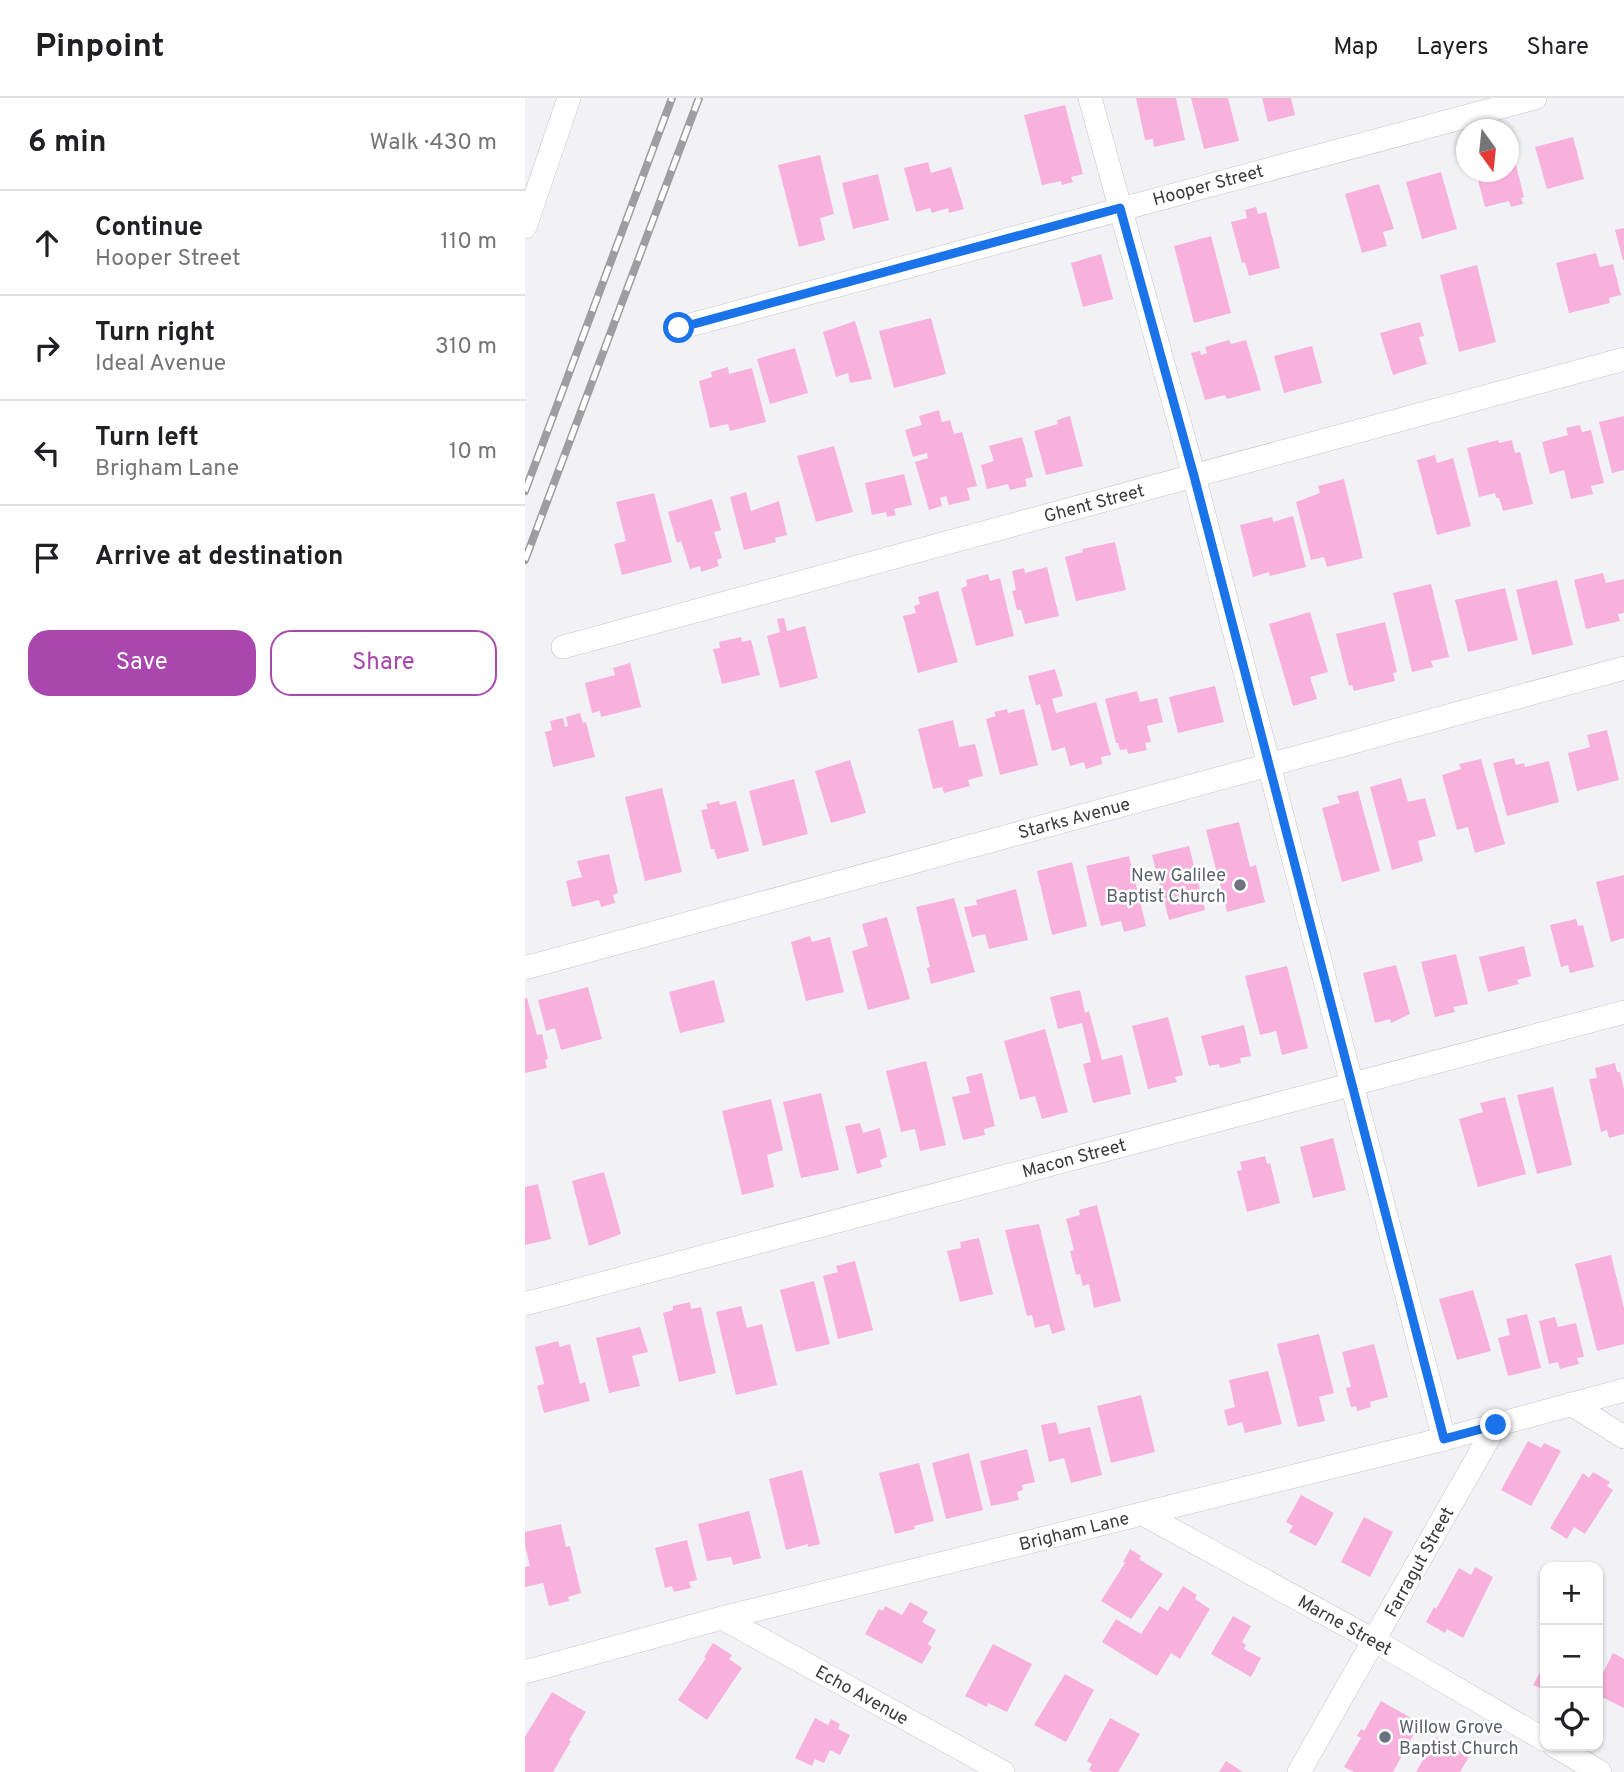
<!DOCTYPE html>
<html lang="en">
<head>
<meta charset="utf-8">
<style>
	:root { --surface:#fff; --page:#f6f6f6; --text:#202124; --muted:#757577; --line:#e0e0e0; --accent:#a947ae }
	body { margin:0; font-family:Overpass,sans-serif; background:var(--page); color:var(--text) }
	.controls { position:absolute; right:21px; bottom:21px; display:grid; overflow:hidden; border-radius:14px; box-shadow:0 2px 5px #0004 }
	.controls button { width:63px; height:63px; display:grid; place-items:center; padding:0; border:0; border-bottom:2px solid var(--line); background:var(--surface); color:var(--text); font:35px sans-serif }
	.compass { position:absolute; left:931px; top:21px; width:63px; height:63px; border-radius:50%; background:var(--surface); box-shadow:0 2px 5px #0004; rotate:165deg }
	.stop { position:absolute; width:21px; height:21px; margin:-16px; border:5px solid #1a73e8; border-radius:50%; background:#fff }
	.stop.end { background:#1a73e8; border-color:#fff; box-shadow:0 2px 7px #0008 }
	.list { margin:0; padding:0; list-style:none }
	h2 { display:flex; justify-content:space-between; align-items:center; height:91px; margin:0; padding:0 28px; font-size:30px }
	h2 small { font-size:23px; font-weight:400; color:var(--muted) }
	.list li { display:grid; grid-template-columns:46px 1fr auto; gap:21px; align-items:center; box-sizing:border-box; height:105px; padding:0 28px; border-top:2px solid var(--line) }
	.list b { display:block; font-size:26px; white-space:nowrap }
	.list p { margin:0; font-size:23px; white-space:nowrap; color:var(--muted) }
	.list em { font-size:23px; font-style:normal; color:var(--muted) }
	.actions { display:flex; gap:14px; padding:21px 28px }
	.actions a { flex:1; padding:16px 0; border:2px solid var(--accent); border-radius:21px; text-align:center; font-size:24px; color:var(--accent) }
	.actions .main { background:var(--accent); color:#fff }
	.icon { flex:none; width:38px; height:38px; fill:none; stroke:currentColor; stroke-width:2; stroke-linecap:round; stroke-linejoin:round }
	.map { position:relative; flex:none; width:1099px; height:1674px; overflow:hidden }
	header { display:flex; align-items:center; gap:42px; box-sizing:border-box; height:98px; padding:0 35px; background:var(--surface); border-bottom:2px solid var(--line) }
	header strong { font-size:33px }
	nav { display:flex; gap:38px; margin-inline-start:auto; font-size:24px }
	main { display:flex }
	aside { flex:1; background:var(--surface) }
	.map>svg:first-child { display:block }
</style>
</head>
<body>
<header>
<strong>Pinpoint</strong>
<nav><a>Map</a><a>Layers</a><a>Share</a></nav>
</header>
<main>
<aside>
<h2>6 min<small>Walk · 430 m</small></h2>
<ul class="list">
<li><svg class="icon" aria-label="ahead" viewBox="0 0 24 24"><path d="M12 20V5M6 11l6-6 6 6"/></svg><div><b>Continue</b><p>Hooper Street</p></div><em>110 m</em></li>
<li><svg class="icon" aria-label="right" viewBox="0 0 24 24"><path d="M7 20v-9h11M14 6l5 5-5 5"/></svg><div><b>Turn right</b><p>Ideal Avenue</p></div><em>310 m</em></li>
<li><svg class="icon" aria-label="left" viewBox="0 0 24 24"><path d="M17 20v-9H6M10 6l-5 5 5 5"/></svg><div><b>Turn left</b><p>Brigham Lane</p></div><em>10 m</em></li>
<li><svg class="icon" aria-label="arrive" viewBox="0 0 24 24"><path d="M6 21V4h12l-3 4 3 4H6"/></svg><div><b>Arrive at destination</b></div></li>
</ul>
<div class="actions"><a class="main">Save</a><a>Share</a></div>
</aside>
<div class="map">
<svg width="1099" height="1674" viewBox="0 0 1099 1674">
	<rect width="100%" height="100%" fill="#f2f2f6"/>
	<g fill="#f8b1dc">
		<polygon points="611,0 651,0 660,42 629,49 628,41 620,42"/>
		<polygon points="666,0 703,0 714,43 679,51"/>
		<polygon points="737,0 766,0 770,17 743,24"/>
		<polygon points="540,7 558,76 546,79 548,84 537,87 536,83 517,87 499,17"/>
		<polygon points="1048,39 1059,81 1022,91 1010,49"/>
		<polygon points="986,47 999,99 996,100 998,106 986,109 984,103 960,109 951,74 984,74 984,48"/>
		<polygon points="295,57 309,116 295,120 300,142 274,149 253,67"/>
		<polygon points="403,64 406,75 426,69 439,111 424,115 423,110 407,115 405,110 391,114 379,70"/>
		<polygon points="916,74 932,131 897,141 881,84"/>
		<polygon points="353,76 364,122 328,131 317,85"/>
		<polygon points="854,86 869,131 858,134 862,148 837,155 820,96"/>
		<polygon points="731,109 733,116 741,114 755,170 724,178 720,164 717,165 706,124 722,120 720,112"/>
		<polygon points="1099,130 1099,162 1098,162 1090,132"/>
		<polygon points="686,138 706,215 669,225 649,148"/>
		<polygon points="1071,155 1075,169 1088,166 1096,197 1084,200 1085,205 1044,215 1031,165"/>
		<polygon points="576,156 588,201 558,209 546,165"/>
		<polygon points="952,167 971,244 934,254 915,177"/>
		<polygon points="406,220 421,276 369,290 354,233"/>
		<polygon points="330,223 347,281 325,285 323,275 311,279 298,234"/>
		<polygon points="895,224 899,238 894,239 902,266 868,277 855,235"/>
		<polygon points="704,242 706,246 721,242 736,292 702,301 700,297 680,302 666,255 675,253 676,257 682,255 680,249"/>
		<polygon points="787,248 797,285 759,295 749,258"/>
		<polygon points="270,250 283,295 245,306 232,261"/>
		<polygon points="203,269 204,276 227,270 241,324 205,333 203,326 185,330 174,283 187,279 186,274"/>
		<polygon points="414,312 417,324 425,322 429,336 437,334 452,388 442,390 445,402 424,407 421,398 415,400 417,408 404,412 390,364 403,360 402,355 388,359 380,332 397,327 394,318"/>
		<polygon points="545,318 558,368 521,377 509,333 533,326 532,322"/>
		<polygon points="1099,318 1099,372 1087,375 1074,324"/>
		<polygon points="1055,327 1057,334 1066,332 1079,385 1066,388 1068,396 1046,401 1039,372 1025,376 1017,344 1043,337 1041,330"/>
		<polygon points="497,339 508,379 500,381 502,388 485,392 483,386 462,391 456,367 469,363 464,348"/>
		<polygon points="973,342 974,345 987,342 990,355 995,354 1008,406 978,413 974,400 971,400 970,395 954,399 942,350"/>
		<polygon points="309,348 328,414 291,424 272,358"/>
		<polygon points="910,357 912,365 928,360 946,428 912,437 892,362"/>
		<polygon points="379,376 387,407 369,411 371,417 362,419 361,414 347,417 340,385"/>
		<polygon points="819,381 838,460 802,469 799,459 786,462 771,404 795,395 793,388"/>
		<polygon points="221,394 226,413 254,403 262,437 250,440 251,444 219,452 205,399"/>
		<polygon points="129,395 147,464 97,477 89,446 101,443 91,404"/>
		<polygon points="187,401 196,432 189,434 197,460 192,462 194,468 176,474 175,468 165,471 156,443 152,445 143,414"/>
		<polygon points="768,418 781,469 745,478 744,474 728,479 715,427 747,419 748,424"/>
		<polygon points="590,444 601,492 551,503 540,459 558,454 557,451"/>
		<polygon points="522,469 534,518 500,526 496,512 492,512 487,493 491,492 487,473 499,470 500,475"/>
		<polygon points="1078,475 1081,485 1099,481 1099,515 1093,516 1095,523 1061,531 1049,482"/>
		<polygon points="463,476 465,483 475,480 489,538 451,548 436,490 442,488 441,482"/>
		<polygon points="1032,482 1048,547 1007,557 991,492"/>
		<polygon points="906,486 924,559 906,563 908,569 887,574 868,495"/>
		<polygon points="980,490 993,542 943,554 930,502"/>
		<polygon points="413,493 433,564 393,575 378,518 391,515 389,508 395,506 393,499"/>
		<polygon points="785,514 803,574 785,579 792,601 768,608 744,526"/>
		<polygon points="259,520 262,533 280,528 293,580 255,590 242,538 255,534 252,521"/>
		<polygon points="860,524 872,574 868,575 870,583 829,593 827,587 824,588 811,536"/>
		<polygon points="216,539 217,544 226,542 235,577 197,586 188,551 195,550 194,544"/>
		<polygon points="105,565 116,609 76,619 75,613 67,615 60,585 90,577 88,570"/>
		<polygon points="530,571 538,598 527,601 531,615 571,604 586,657 576,659 577,666 561,671 559,664 545,668 540,649 527,653 515,606 511,607 503,578"/>
		<polygon points="690,588 699,624 653,635 644,599"/>
		<polygon points="612,593 615,604 632,600 638,624 622,628 626,644 620,645 622,652 603,656 602,651 595,652 593,645 591,645 580,601"/>
		<polygon points="482,611 483,615 499,611 513,667 475,677 461,621 471,618 469,614"/>
		<polygon points="55,615 58,625 61,624 70,659 28,669 20,634 27,632 25,623 38,620 40,629 43,628 41,619"/>
		<polygon points="428,622 434,649 450,646 458,678 443,682 445,688 419,695 417,689 408,691 393,631"/>
		<polygon points="1082,632 1094,682 1052,693 1043,655 1065,649 1062,637"/>
		<polygon points="989,660 991,667 999,665 1000,669 1024,663 1034,704 982,718 968,665"/>
		<polygon points="956,661 980,746 950,755 943,729 932,732 917,677 936,671 934,666"/>
		<polygon points="325,662 341,715 306,725 290,673"/>
		<polygon points="876,680 883,704 900,700 911,738 893,743 898,763 867,772 845,689"/>
		<polygon points="269,681 283,736 238,748 224,693"/>
		<polygon points="137,690 157,774 120,783 100,699"/>
		<polygon points="833,693 855,773 817,784 797,710 815,705 812,698"/>
		<polygon points="194,703 195,707 211,703 224,753 192,761 189,751 186,751 176,712 183,711 181,706"/>
		<polygon points="714,724 725,769 731,767 740,804 702,814 681,732"/>
		<polygon points="664,748 680,812 644,822 627,757"/>
		<polygon points="84,756 93,795 88,797 90,805 76,809 74,802 47,809 41,783 57,779 52,763"/>
		<polygon points="604,758 621,828 599,834 596,823 576,828 561,768"/>
		<polygon points="547,764 562,828 527,837 512,773"/>
		<polygon points="1099,777 1099,840 1086,844 1071,784"/>
		<polygon points="491,791 503,842 464,851 460,836 447,839 439,809 452,807 451,802"/>
		<polygon points="429,800 450,874 406,886 402,870 405,869 391,809"/>
		<polygon points="362,819 385,901 343,912 327,853 343,848 337,826"/>
		<polygon points="1051,821 1053,828 1058,827 1069,869 1045,875 1043,867 1036,869 1025,827"/>
		<polygon points="285,838 287,844 305,839 319,894 281,903 266,844"/>
		<polygon points="999,848 1006,878 992,882 994,886 963,894 954,859"/>
		<polygon points="931,856 943,906 928,909 930,914 910,919 896,864"/>
		<polygon points="871,867 885,916 866,925 865,921 850,925 838,875"/>
		<polygon points="762,868 783,950 757,957 751,933 735,937 720,878"/>
		<polygon points="189,882 200,924 155,935 144,894"/>
		<polygon points="63,889 77,941 36,952 30,930 21,933 13,902"/>
		<polygon points="555,892 560,915 564,913 577,962 597,957 606,996 568,1005 558,966 566,964 557,925 533,931 525,899"/>
		<polygon points="0,900 2,900 12,937 17,936 23,961 20,962 22,970 0,975"/>
		<polygon points="643,919 658,977 650,979 652,984 623,991 607,928"/>
		<polygon points="719,927 726,958 715,960 716,965 695,970 694,966 684,968 676,938"/>
		<polygon points="520,931 543,1014 517,1021 510,998 495,1002 479,943"/>
		<polygon points="401,963 421,1047 395,1053 390,1031 376,1034 361,973"/>
		<polygon points="1090,965 1092,974 1095,974 1099,991 1099,1036 1084,1040 1082,1032 1076,1034 1064,981 1072,980 1070,970"/>
		<polygon points="457,975 470,1028 459,1031 460,1037 438,1042 427,999 445,995 441,979"/>
		<polygon points="1028,989 1047,1067 1012,1076 992,997"/>
		<polygon points="296,995 314,1072 276,1080 258,1004"/>
		<polygon points="980,999 1001,1076 953,1089 934,1021 958,1014 955,1005"/>
		<polygon points="246,1001 258,1052 242,1057 249,1089 217,1097 197,1013"/>
		<polygon points="335,1025 338,1035 355,1030 362,1059 355,1062 357,1069 332,1076 320,1028"/>
		<polygon points="808,1040 821,1092 788,1100 775,1049"/>
		<polygon points="740,1058 742,1066 745,1065 755,1105 722,1114 712,1073 717,1072 715,1064"/>
		<polygon points="79,1074 96,1136 64,1148 47,1083"/>
		<polygon points="13,1086 26,1141 0,1147 0,1089"/>
		<polygon points="572,1107 596,1203 569,1210 564,1186 558,1188 555,1176 551,1177 545,1153 549,1152 541,1121 555,1117 554,1112"/>
		<polygon points="514,1126 540,1232 527,1236 524,1226 510,1230 507,1217 502,1218 480,1132"/>
		<polygon points="454,1140 468,1196 435,1204 422,1153 436,1150 435,1144"/>
		<polygon points="1086,1157 1099,1210 1099,1246 1072,1253 1050,1166"/>
		<polygon points="330,1163 348,1232 313,1241 298,1178 313,1174 311,1168"/>
		<polygon points="289,1183 305,1246 271,1254 255,1192"/>
		<polygon points="948,1192 966,1253 932,1262 914,1201"/>
		<polygon points="165,1204 166,1211 176,1209 191,1275 154,1284 138,1215 148,1212 148,1208"/>
		<polygon points="216,1208 222,1230 237,1226 252,1287 211,1297 191,1214"/>
		<polygon points="1002,1216 1016,1270 983,1278 973,1240 985,1237 981,1221"/>
		<polygon points="1030,1219 1033,1229 1051,1225 1059,1259 1052,1260 1054,1266 1035,1271 1033,1264 1024,1266 1014,1223"/>
		<polygon points="115,1229 123,1254 107,1258 115,1288 84,1295 71,1240"/>
		<polygon points="794,1236 809,1295 794,1299 800,1323 773,1329 752,1246"/>
		<polygon points="33,1243 35,1249 45,1246 55,1286 60,1284 65,1303 19,1315 12,1288 19,1286 10,1249"/>
		<polygon points="849,1246 863,1299 845,1304 846,1309 832,1313 831,1308 826,1309 821,1290 826,1289 817,1254"/>
		<polygon points="743,1273 757,1326 720,1335 717,1324 703,1328 699,1312 710,1309 704,1282"/>
		<polygon points="616,1297 630,1354 586,1365 572,1308"/>
		<polygon points="531,1324 534,1336 565,1329 577,1377 546,1385 539,1360 524,1364 516,1327"/>
		<polygon points="1003,1343 1016,1350 1019,1345 1036,1353 1006,1408 976,1392"/>
		<polygon points="502,1351 510,1384 497,1387 498,1392 492,1394 494,1402 466,1408 455,1363"/>
		<polygon points="444,1355 458,1412 421,1421 407,1365"/>
		<polygon points="394,1365 409,1423 389,1428 390,1431 370,1436 354,1375"/>
		<polygon points="277,1372 295,1446 283,1449 283,1446 261,1452 244,1381"/>
		<polygon points="1068,1374 1085,1384 1082,1388 1088,1392 1060,1436 1049,1429 1042,1441 1025,1430 1058,1375 1064,1380"/>
		<polygon points="776,1397 809,1415 791,1448 764,1434 768,1428 761,1424"/>
		<polygon points="224,1413 236,1460 208,1467 206,1459 182,1463 173,1426"/>
		<polygon points="839,1419 868,1434 845,1479 816,1464"/>
		<polygon points="36,1426 41,1449 45,1448 56,1495 43,1499 44,1503 24,1508 18,1485 0,1489 0,1469 5,1468 0,1448 0,1434"/>
		<polygon points="162,1442 172,1482 164,1484 166,1490 149,1494 147,1488 140,1490 130,1450"/>
		<polygon points="605,1451 616,1458 614,1461 638,1476 606,1521 576,1503 600,1465 598,1464"/>
		<polygon points="950,1469 968,1479 938,1540 922,1531 920,1535 901,1524 909,1509 911,1511 934,1470 946,1477"/>
		<polygon points="658,1488 672,1497 670,1501 685,1511 655,1561 646,1555 632,1578 577,1544 591,1521 616,1536 634,1508 643,1513"/>
		<polygon points="385,1504 403,1514 397,1524 411,1532 403,1546 407,1549 397,1566 340,1536 354,1511 358,1513 360,1508 377,1517"/>
		<polygon points="708,1518 726,1528 717,1544 721,1547 719,1551 736,1560 726,1579 686,1556"/>
		<polygon points="188,1545 207,1557 204,1561 217,1570 182,1622 153,1602 181,1560 179,1559"/>
		<polygon points="468,1546 507,1566 482,1614 463,1605 462,1609 440,1598"/>
		<polygon points="1088,1555 1099,1561 1099,1610 1073,1597 1073,1585"/>
		<polygon points="1020,1566 1020,1592 1008,1587"/>
		<polygon points="540,1576 569,1592 541,1644 509,1627"/>
		<polygon points="27,1594 61,1614 44,1642 46,1643 28,1674 0,1674 0,1639"/>
		<polygon points="856,1603 895,1625 868,1674 829,1674 819,1669 836,1640 832,1638 836,1631 839,1633"/>
		<polygon points="290,1620 303,1627 306,1621 315,1626 313,1631 325,1637 315,1657 305,1652 299,1665 290,1661 287,1668 270,1660"/>
		<polygon points="585,1620 615,1636 593,1674 568,1674 564,1672 567,1666 562,1663"/>
		<polygon points="911,1639 944,1659 935,1674 891,1674"/>
		<polygon points="701,1663 718,1674 694,1674"/>
	</g>
	<g fill="none" stroke-linecap="round" stroke-linejoin="round">
		<g stroke="#c5c5c9" stroke-width="24">
			<g id="minor">
				<polyline points="565,0 669,378 919,1341"/>
				<polyline points="0,129 44,0"/>
				<polyline points="154,230 1010,0"/>
				<polyline points="38,549 1099,261"/>
				<polyline points="0,870 1099,570"/>
				<polyline points="0,1206 1099,914"/>
				<polyline points="1046,1306 1099,1339"/>
				<polyline points="618,1416 850,1543 1020,1642"/>
				<polyline points="197,1520 478,1674"/>
				<polyline points="0,1574 197,1520 919,1341 1099,1292"/>
				<polyline points="1030,1648 1075,1674"/>
				<polyline points="774,1674 971,1327"/>
			</g>
		</g>
		<use href="#minor" stroke="#fff" stroke-width="23"/>
		<g stroke="#9e9ea1" stroke-width="8">
			<g id="rail">
				<polyline points="0,393 147,0"/>
				<polyline points="0,462 174,0"/>
			</g>
		</g>
		<use href="#rail" stroke="#fff" stroke-width="5" stroke-dasharray="16" stroke-linecap="butt"/>
	</g>
	<g fill="none" stroke-linecap="round" stroke-linejoin="round">
		<polyline stroke="#1a73e8" stroke-width="9" points="154,230 595,110 669,378 919,1341 971,1327"/>
	</g>
	<g fill="#6b7280" stroke="#fff" stroke-width="2.5">
		<circle cx="715" cy="787" r="7"/>
		<circle cx="860" cy="1639" r="7"/>
	</g>
	<g text-anchor="middle" stroke-width="5" stroke-linejoin="round" paint-order="stroke">
		<g font-size="18" fill="#3c3c3d" stroke="#fff">
			<text transform="translate(683 87) rotate(-15)" y="6">Hooper Street</text>
			<text transform="translate(569 405) rotate(-15)" y="6">Ghent Street</text>
			<text transform="translate(549 720) rotate(-15)" y="6">Starks Avenue</text>
			<text transform="translate(549 1060) rotate(-15)" y="6">Macon Street</text>
			<text transform="translate(549 1433) rotate(-14)" y="6">Brigham Lane</text>
			<text transform="translate(894 1464) rotate(-61)" y="6">Farragut Street</text>
			<text transform="translate(820 1527) rotate(29)" y="6">Marne Street</text>
			<text transform="translate(337 1597) rotate(29)" y="6">Echo Avenue</text>
		</g>
		<g font-size="18" fill="#5b616d" stroke="#fff" text-anchor="end">
			<text x="701" y="783">New Galilee<tspan x="701" dy="21">Baptist Church</tspan></text>
			<text x="874" y="1635" text-anchor="start">Willow Grove<tspan x="874" dy="21">Baptist Church</tspan></text>
		</g>
	</g>
</svg>
<div class="controls">
<button>+</button>
<button>−</button>
<button><svg class="icon" aria-label="locate" viewBox="0 0 24 24"><circle cx="12" cy="12" r="6"/><path d="M12 2v4M12 18v4M2 12h4M18 12h4"/></svg></button>
</div>
<svg class="compass" viewBox="-18 -18 36 36"><path d="M0-13l5 13h-10z" fill="#e53935"/><path d="M0 13l5-13h-10z" fill="#757577"/></svg>
<div class="stop" style="left:154px;top:230px"></div>
<div class="stop end" style="left:971px;top:1327px"></div>
</div>
</main>
</body>
</html>
